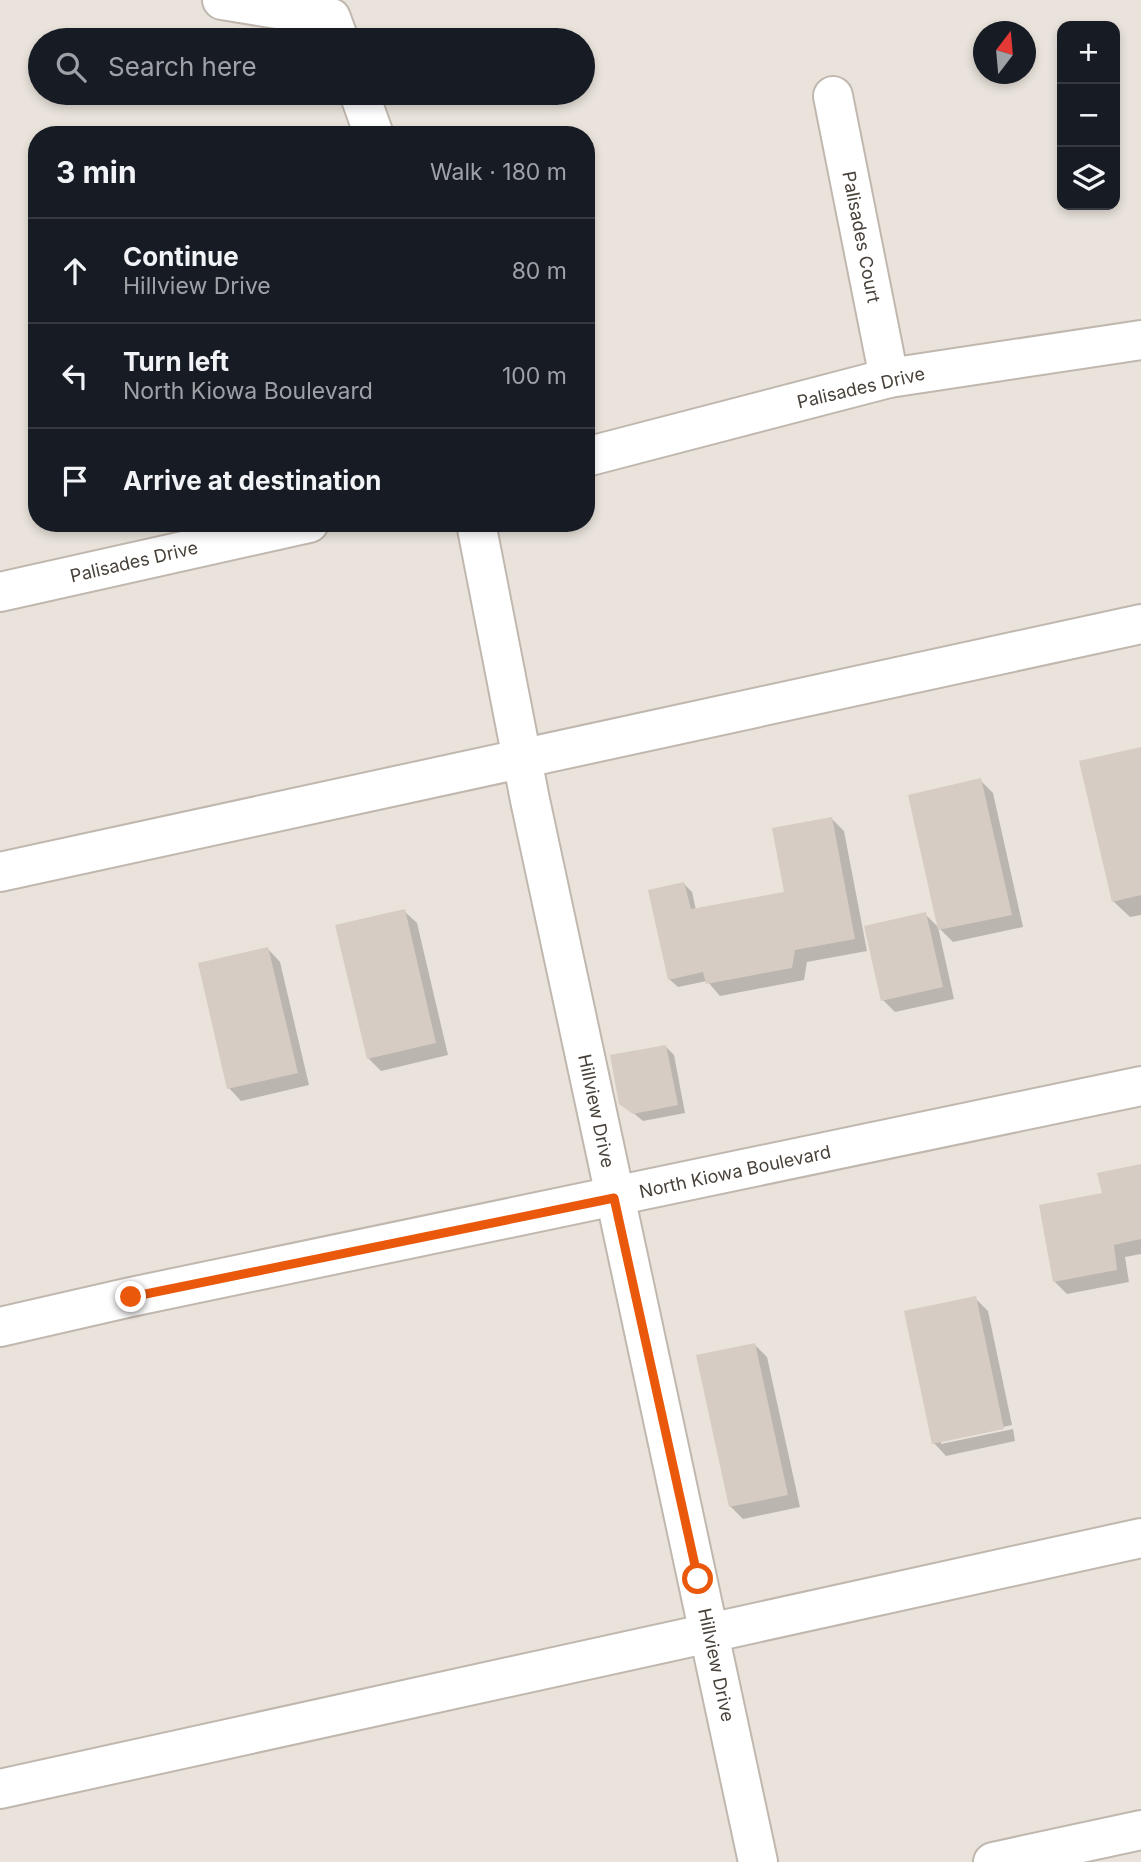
<!DOCTYPE html>
<html lang="en">
<head>
<meta charset="utf-8">
<style>
	:root { --surface:#171b24; --page:#20242c; --text:#f1f3f6; --muted:#9ea1a6; --line:#363941 }
	body { margin:0; font-family:Inter,sans-serif; background:var(--page); color:var(--text) }
	.controls { position:absolute; right:21px; top:21px; display:grid; overflow:hidden; border-radius:14px; box-shadow:0 4px 10px #0003 }
	.controls button { width:63px; height:63px; display:grid; place-items:center; padding:0; border:0; border-bottom:2px solid var(--line); background:var(--surface); color:var(--text); font:35px sans-serif }
	.compass { position:absolute; left:973px; top:21px; width:63px; height:63px; border-radius:50%; background:var(--surface); box-shadow:0 4px 10px #0003; rotate:16deg }
	.stop { position:absolute; width:21px; height:21px; margin:-16px; border:5px solid #ea580c; border-radius:50%; background:#fff }
	.stop.end { background:#ea580c; border-color:#fff; box-shadow:0 2px 7px #0008 }
	.list { margin:0; padding:0; list-style:none }
	h2 { display:flex; justify-content:space-between; align-items:center; height:91px; margin:0; padding:0 28px; font-size:30px }
	h2 small { font-size:23px; font-weight:400; color:var(--muted) }
	.list li { display:grid; grid-template-columns:46px 1fr auto; gap:21px; align-items:center; box-sizing:border-box; height:105px; padding:0 28px; border-top:2px solid var(--line) }
	.list b { display:block; font-size:26px; white-space:nowrap }
	.list p { margin:0; font-size:23px; white-space:nowrap; color:var(--muted) }
	.list em { font-size:23px; font-style:normal; color:var(--muted) }
	.icon { flex:none; width:38px; height:38px; fill:none; stroke:currentColor; stroke-width:2; stroke-linecap:round; stroke-linejoin:round }
	.map { position:relative; flex:none; width:1141px; height:1862px; overflow:hidden }
	.search { position:absolute; background:var(--surface); box-shadow:0 4px 10px #0003; left:28px; top:28px; width:567px; height:77px; display:flex; align-items:center; gap:18px; box-sizing:border-box; padding:0 24px; border-radius:38px; color:var(--muted); font-size:26px }
	.panel { position:absolute; background:var(--surface); box-shadow:0 4px 10px #0003; left:28px; top:126px; width:567px; height:406px; border-radius:28px }
	.map>svg:first-child { display:block }
</style>
</head>
<body>
<div class="map">
<svg width="1141" height="1862" viewBox="0 0 1141 1862">
	<rect width="100%" height="100%" fill="#f5f1ec"/>
	<path fill="#e9e3db" fill-rule="evenodd" d="M0 0H1141V1862H0ZM1062 26H1115V205H1062ZM984 32H1026V74H984ZM40 40H583V93H40ZM37 135H586V523H37Z"/>
	<g fill="#0003">
		<polygon points="1141,749 1141,915 1130,917 1113,901"/>
		<polygon points="980,780 993,793 1023,927 953,942 938,927 954,999 895,1012 883,1000 925,914 940,929"/>
		<polygon points="832,819 844,831 867,951 807,962 804,980 720,996 707,981 678,987 669,979 684,884 692,892 696,910 786,893"/>
		<polygon points="404,911 417,923 448,1055 381,1071 368,1058"/>
		<polygon points="268,949 280,962 309,1085 241,1101 229,1088"/>
		<polygon points="666,1047 674,1055 685,1113 643,1121 621,1103"/>
		<polygon points="1141,1166 1141,1254 1125,1257 1129,1282 1067,1294 1054,1281 1104,1195"/>
		<polygon points="975,1298 988,1311 1012,1425 941,1441 941,1444 1013,1429 1015,1441 946,1456 934,1443"/>
		<polygon points="755,1345 767,1357 800,1507 743,1519 730,1506"/>
	</g>
	<g fill="#d6ccc3">
		<polygon points="1141,747 1141,895 1112,902 1079,761"/>
		<polygon points="981,778 1012,915 938,930 908,795"/>
		<polygon points="832,817 855,939 795,950 792,968 706,984 703,972 668,980 648,890 684,882 691,909 784,892 772,828"/>
		<polygon points="405,909 436,1043 367,1059 335,925"/>
		<polygon points="926,912 943,987 881,1001 864,926"/>
		<polygon points="268,947 298,1073 227,1089 198,963"/>
		<polygon points="666,1045 678,1105 633,1114 619,1104 610,1055"/>
		<polygon points="1141,1164 1141,1239 1114,1245 1117,1270 1053,1282 1039,1205 1102,1193 1097,1173"/>
		<polygon points="976,1296 1004,1429 932,1444 904,1311"/>
		<polygon points="755,1343 788,1495 729,1507 696,1355"/>
	</g>
	<g fill="none" stroke-linecap="round" stroke-linejoin="round">
		<g stroke="#c0b8af" stroke-width="42">
			<g id="minor">
				<polyline points="222,0 331,18 339,40"/>
				<polyline points="359,93 374,135"/>
				<polyline points="833,96 889,378"/>
				<polyline points="586,457 889,378 1141,340"/>
				<polyline points="476,523 530,800 758,1862"/>
				<polyline points="0,592 309,523"/>
				<polyline points="0,872 1141,624"/>
				<polyline points="0,1327 131,1297 1141,1086"/>
				<polyline points="0,1789 1141,1538"/>
				<polyline points="993,1862 1141,1830"/>
			</g>
		</g>
		<use href="#minor" stroke="#fff" stroke-width="38"/>
	</g>
	<g fill="none" stroke-linecap="round" stroke-linejoin="round">
		<polyline stroke="#ea580c" stroke-width="9" points="131,1297 614,1198 698,1579"/>
	</g>
	<g text-anchor="middle" stroke-width="5" stroke-linejoin="round" paint-order="stroke">
		<g font-size="18" fill="#49423a" stroke="#fff">
			<text transform="translate(861 237) rotate(79)" y="6">Palisades Court</text>
			<text transform="translate(861 388) rotate(-13)" y="6">Palisades Drive</text>
			<text transform="translate(134 562) rotate(-13)" y="6">Palisades Drive</text>
			<text transform="translate(596 1111) rotate(78)" y="6">Hillview Drive</text>
			<text transform="translate(735 1172) rotate(-12)" y="6">North Kiowa Boulevard</text>
			<text transform="translate(716 1665) rotate(78)" y="6">Hillview Drive</text>
		</g>
	</g>
</svg>
<div class="controls">
<button>+</button>
<button>−</button>
<button><svg class="icon" aria-label="layers" viewBox="0 0 24 24"><path d="M12 4l9 5-9 5-9-5zM3 14l9 5 9-5"/></svg></button>
</div>
<svg class="compass" viewBox="-18 -18 36 36"><path d="M0-13l5 13h-10z" fill="#e53935"/><path d="M0 13l5-13h-10z" fill="#9ea1a6"/></svg>
<div class="stop" style="left:698px;top:1579px"></div>
<div class="stop end" style="left:131px;top:1297px"></div>
<div class="search"><svg class="icon" aria-label="search" viewBox="0 0 24 24"><circle cx="10" cy="10" r="6"/><path d="M15 15l6 6"/></svg>Search here</div>
<section class="panel">
<h2>3 min<small>Walk · 180 m</small></h2>
<ul class="list">
<li><svg class="icon" aria-label="ahead" viewBox="0 0 24 24"><path d="M12 20V5M6 11l6-6 6 6"/></svg><div><b>Continue</b><p>Hillview Drive</p></div><em>80 m</em></li>
<li><svg class="icon" aria-label="left" viewBox="0 0 24 24"><path d="M17 20v-9H6M10 6l-5 5 5 5"/></svg><div><b>Turn left</b><p>North Kiowa Boulevard</p></div><em>100 m</em></li>
<li><svg class="icon" aria-label="arrive" viewBox="0 0 24 24"><path d="M6 21V4h12l-3 4 3 4H6"/></svg><div><b>Arrive at destination</b></div></li>
</ul>
</section>
</div>
</body>
</html>
